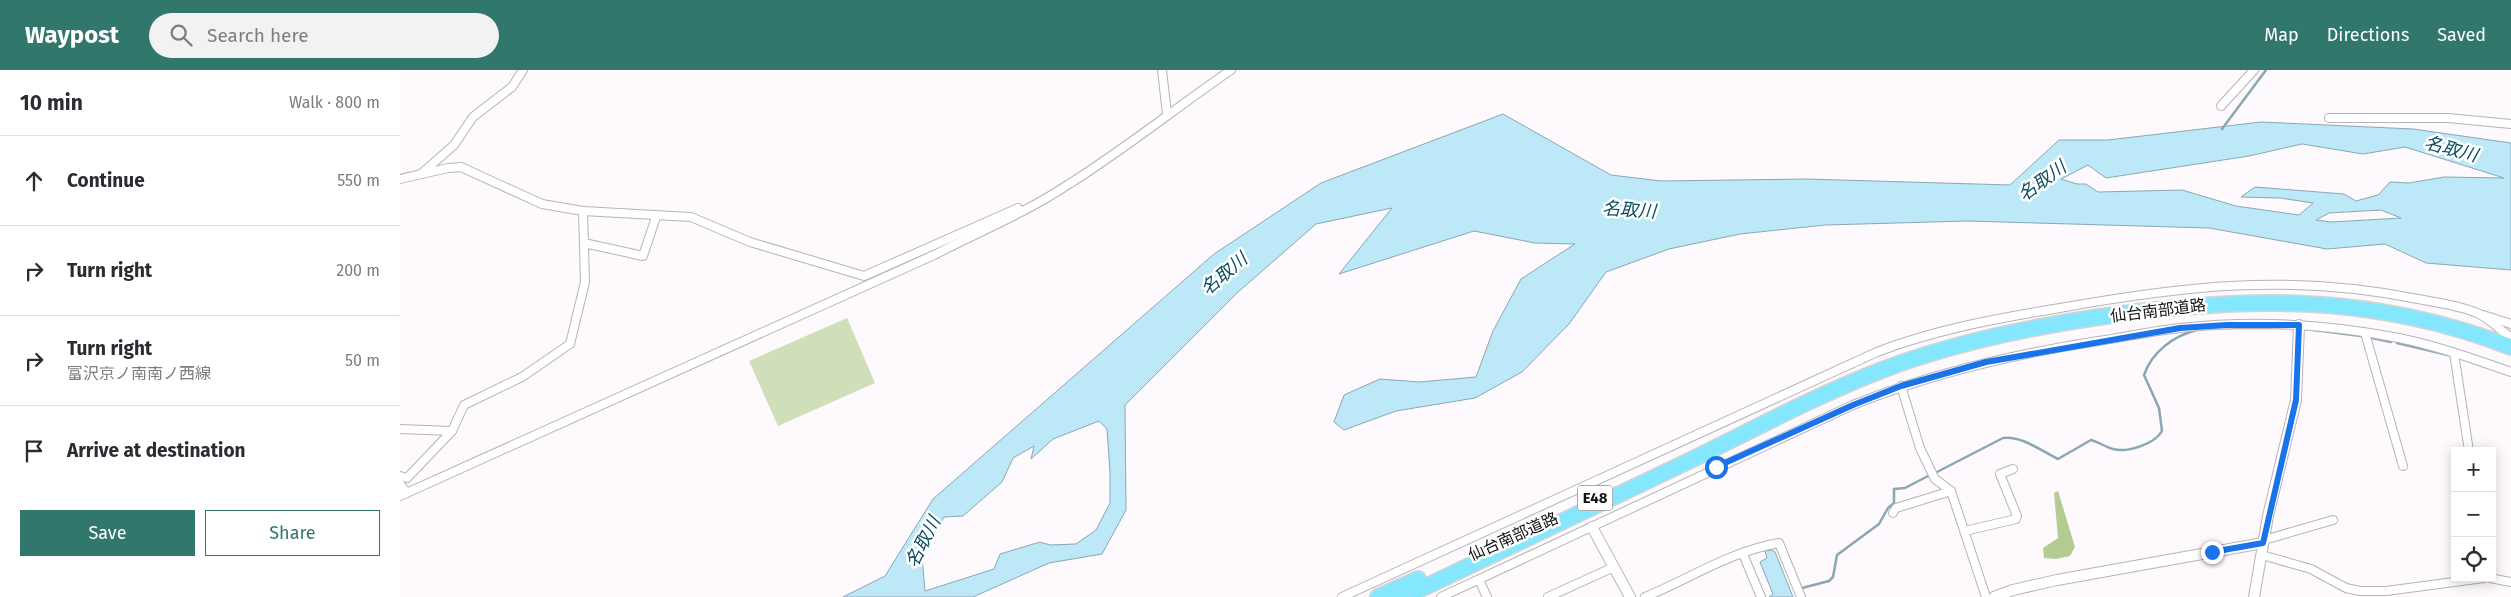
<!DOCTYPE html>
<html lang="en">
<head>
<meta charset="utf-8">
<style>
	:root { --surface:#fff; --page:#f2f2f3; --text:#2b2b33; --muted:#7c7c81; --line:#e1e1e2; --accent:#31776c }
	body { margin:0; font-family:"Fira Sans","Noto Sans JP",sans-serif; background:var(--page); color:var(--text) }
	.controls { position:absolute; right:15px; bottom:15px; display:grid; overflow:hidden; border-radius:0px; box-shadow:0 2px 12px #0003 }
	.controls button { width:45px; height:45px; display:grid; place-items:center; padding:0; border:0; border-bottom:1px solid var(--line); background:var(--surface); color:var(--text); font:25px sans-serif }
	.stop { position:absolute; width:15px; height:15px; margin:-11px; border:4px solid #1a73e8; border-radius:50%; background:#fff }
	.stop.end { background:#1a73e8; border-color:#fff; box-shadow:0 1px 5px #0008 }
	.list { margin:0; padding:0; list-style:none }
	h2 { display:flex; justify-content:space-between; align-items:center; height:65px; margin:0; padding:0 20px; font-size:21px }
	h2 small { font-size:16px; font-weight:400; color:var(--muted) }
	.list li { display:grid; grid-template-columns:32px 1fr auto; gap:15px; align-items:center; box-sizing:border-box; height:90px; padding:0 20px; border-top:1px solid var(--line) }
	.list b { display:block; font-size:19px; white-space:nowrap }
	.list p { margin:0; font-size:16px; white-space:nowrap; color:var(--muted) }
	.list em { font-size:16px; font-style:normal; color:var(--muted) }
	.actions { display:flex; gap:10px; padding:15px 20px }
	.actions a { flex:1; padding:11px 0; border:1px solid var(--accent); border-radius:0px; text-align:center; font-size:18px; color:var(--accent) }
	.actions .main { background:var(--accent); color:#fff }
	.icon { flex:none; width:28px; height:28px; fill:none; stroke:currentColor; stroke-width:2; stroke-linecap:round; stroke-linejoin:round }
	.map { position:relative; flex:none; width:2111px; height:527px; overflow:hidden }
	header { display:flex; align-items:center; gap:30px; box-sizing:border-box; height:70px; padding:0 25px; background:var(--accent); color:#fff }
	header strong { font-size:24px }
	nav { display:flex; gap:28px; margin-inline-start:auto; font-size:18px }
	.search { width:350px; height:45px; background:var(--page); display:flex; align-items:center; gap:12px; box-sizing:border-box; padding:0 18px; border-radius:28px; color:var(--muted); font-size:19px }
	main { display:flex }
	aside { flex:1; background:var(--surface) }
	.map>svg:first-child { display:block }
</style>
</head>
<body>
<header>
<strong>Waypost</strong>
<div class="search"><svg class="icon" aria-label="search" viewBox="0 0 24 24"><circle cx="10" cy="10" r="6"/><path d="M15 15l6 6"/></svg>Search here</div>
<nav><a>Map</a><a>Directions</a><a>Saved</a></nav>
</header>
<main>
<aside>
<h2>10 min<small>Walk · 800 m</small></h2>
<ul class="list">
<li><svg class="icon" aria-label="ahead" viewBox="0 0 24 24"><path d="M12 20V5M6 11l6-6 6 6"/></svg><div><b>Continue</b></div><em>550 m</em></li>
<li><svg class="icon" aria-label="right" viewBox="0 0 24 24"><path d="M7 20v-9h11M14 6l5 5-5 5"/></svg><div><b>Turn right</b></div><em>200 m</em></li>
<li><svg class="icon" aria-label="right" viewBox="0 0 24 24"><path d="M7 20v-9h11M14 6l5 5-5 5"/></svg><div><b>Turn right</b><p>富沢京ノ南南ノ西線</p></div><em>50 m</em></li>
<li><svg class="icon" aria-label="arrive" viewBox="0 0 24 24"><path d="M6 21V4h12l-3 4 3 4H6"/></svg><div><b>Arrive at destination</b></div></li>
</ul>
<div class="actions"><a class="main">Save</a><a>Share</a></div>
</aside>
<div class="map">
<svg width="2111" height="527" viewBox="0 0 2111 527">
	<rect width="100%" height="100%" fill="#fdf9fd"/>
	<polygon fill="#cfdfba" points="447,248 475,313 378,356 349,291"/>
	<polygon fill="#b4cc91" points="1658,421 1675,477 1670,486 1656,489 1644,488 1643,478 1658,468 1654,423"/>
	<g fill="#bce8f8" stroke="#89a8b3" fill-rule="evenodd">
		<path d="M1103 44 1211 105 1261 111 1406 109 1610 115 1659 70H1708L1861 52 2013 59 2111 73V200L2026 193 1985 174 1927 179 1809 158 1567 151 1425 155 1340 164 1269 179 1206 202 1169 254 1122 302 1075 328 996 341 944 360 934 352 944 325 980 309 1019 312 1076 307 1093 261 1121 209 1175 174 1135 173 1074 161 939 204 992 138 916 154 837 223 725 335 726 440 702 484 649 493 573 527H443L485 506 533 429 814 184 921 113ZM1902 74 1963 84 2005 77 2104 108 2044 107 2009 113 1990 112 1978 125 1956 131 1944 124 1855 117 1841 127 1880 128 1913 133 1899 145 1836 136 1782 120 1698 122 1686 114H1677L1661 109 1688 95 1706 108 1849 86ZM1981 140 2001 148 1931 152 1916 150 1929 143ZM699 351 707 359 710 402V433L696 460 676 474 650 475 640 472 600 484 594 499 525 521 522 486 544 447 563 446 602 412 613 388 634 376 631 389 653 369Z"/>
		<polygon points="1372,480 1375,482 1393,527 1369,527 1373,524 1360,492 1367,488 1365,481"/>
	</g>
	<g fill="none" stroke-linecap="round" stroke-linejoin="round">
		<g stroke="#89a8b3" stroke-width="2.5">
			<polyline points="1822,59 1866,0"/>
			<polyline points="1820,258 1887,258"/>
			<polyline points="1906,259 1961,266"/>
			<polyline points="1972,268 1991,272"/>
			<polyline points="1997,273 2048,285"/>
			<path d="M1535 403 1603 368C1623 366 1641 381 1658 389L1691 370C1699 372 1705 377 1713 379 1727 383 1755 374 1762 361L1759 338 1744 305C1752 282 1773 266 1797 260"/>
			<polyline points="1402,518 1429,511 1433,507 1437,485 1479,454 1488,438 1494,433 1494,419 1505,418 1530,405"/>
		</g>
		<g stroke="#b7b3b7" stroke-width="10">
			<g id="minor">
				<polyline points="762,0 767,44"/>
				<polyline points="1821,36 1854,0"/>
				<polyline points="1929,48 2048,48 2111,54"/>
				<polyline points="21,104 54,75 73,47 112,17 123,0"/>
				<polyline points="0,109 48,98 61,97 142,134 183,141 291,147 350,172 464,206 618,138"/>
				<polyline points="184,173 243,186 256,147"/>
				<polyline points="2083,245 2111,254"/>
				<polyline points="1965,263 2003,396"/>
				<polyline points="2054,283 2069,381"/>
				<polyline points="1501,316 1520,378 1531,401 1535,409 1551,421 1586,527"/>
				<polyline points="0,359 52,361 64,335 122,307 170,274 185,212 183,141"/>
				<polyline points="0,406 7,408 52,361"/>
				<polyline points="0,414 7,423"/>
				<path d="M0 426 534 185C579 162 627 142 669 114 725 79 777 37 831 0"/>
				<polyline points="1493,443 1496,438 1551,421"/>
				<polyline points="1565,461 1616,449 1617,446 1600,404 1613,399"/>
				<polyline points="1864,470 1933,450"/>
				<polyline points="1343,484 1361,527"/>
				<polyline points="1862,485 1911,499 1946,518 1960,521 1986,521 2084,508"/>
				<polyline points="2090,508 2111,512"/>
				<polyline points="1079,510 1087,527"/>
				<path d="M942 527 1477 282C1534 260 1594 249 1654 239 1782 216 1888 203 2018 229 2037 233 2059 235 2077 243 2089 248 2099 260 2111 267"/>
				<path d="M1041 527 1453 335C1532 303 1614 284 1698 271 1725 267 1753 261 1780 258 1852 250 1928 254 1999 268 2037 276 2074 289 2111 302"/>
				<polyline points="1148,527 1214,497"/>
				<path d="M1245 527C1289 509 1331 481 1379 473L1401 527"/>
			</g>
		</g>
		<g stroke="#b7b3b7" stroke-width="12">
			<g id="tertiary">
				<polyline points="1192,457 1230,527"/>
				<polyline points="1594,527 1613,520 1657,510 1863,473"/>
				<polyline points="1854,527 1868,446 1896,330 1899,255"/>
			</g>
		</g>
		<g stroke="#d4d4d5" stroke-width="18">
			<g id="motorway">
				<polyline points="978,527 1018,509"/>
				<path d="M1004 527C1099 482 1195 436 1291 390 1354 359 1417 325 1482 300 1552 273 1625 258 1699 247 1845 226 1971 223 2111 277"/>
			</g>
		</g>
		<use href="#minor" stroke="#fff" stroke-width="8"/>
		<use href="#tertiary" stroke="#fff" stroke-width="10"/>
		<use href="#motorway" stroke="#85e7fd" stroke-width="15"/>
	</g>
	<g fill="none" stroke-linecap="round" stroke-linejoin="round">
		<polyline stroke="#1a73e8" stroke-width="6" points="1316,397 1453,335 1501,316 1586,292 1780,258 1827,255 1899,255 1896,330 1863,473 1812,482"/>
	</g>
	<g text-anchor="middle" stroke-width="5" stroke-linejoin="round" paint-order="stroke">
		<rect fill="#fff" stroke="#59585a" stroke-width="1" x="1177.5" y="415.5" width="35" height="25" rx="4"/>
		<g font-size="15" font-weight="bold" fill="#121113">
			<text x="1195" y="433">E48</text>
		</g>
		<g font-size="16" fill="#121113" stroke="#fff">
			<text transform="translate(1758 240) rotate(-7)" y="6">仙台南部道路</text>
			<text transform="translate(1113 466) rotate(-24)" y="6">仙台南部道路</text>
		</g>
		<g font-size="18" font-style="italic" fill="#0b4e60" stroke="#fff">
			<text transform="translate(2051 79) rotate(15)" y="6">名取川</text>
			<text transform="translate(1642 111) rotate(-36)" y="6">名取川</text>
			<text transform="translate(1229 140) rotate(4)" y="6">名取川</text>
			<text transform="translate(824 204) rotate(-40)" y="6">名取川</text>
			<text transform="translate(523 472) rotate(-63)" y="6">名取川</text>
		</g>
	</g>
</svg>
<div class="controls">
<button>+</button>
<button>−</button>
<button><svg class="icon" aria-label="locate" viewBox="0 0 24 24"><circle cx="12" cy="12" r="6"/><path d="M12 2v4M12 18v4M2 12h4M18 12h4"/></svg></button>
</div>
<div class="stop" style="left:1316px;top:397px"></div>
<div class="stop end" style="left:1812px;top:482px"></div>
</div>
</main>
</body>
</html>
